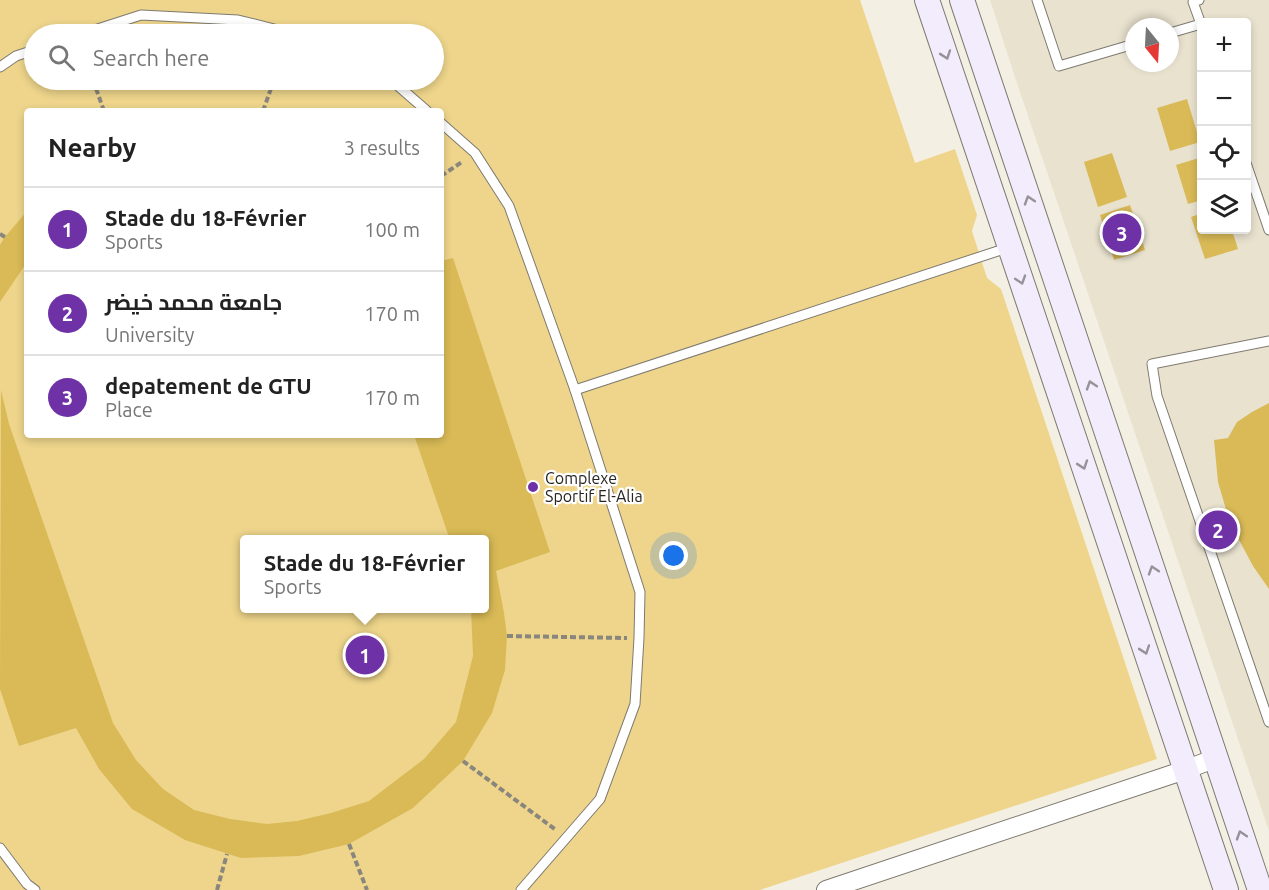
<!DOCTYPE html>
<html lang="en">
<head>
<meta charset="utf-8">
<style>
	:root { --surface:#fff; --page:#f6f6f6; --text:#222; --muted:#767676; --line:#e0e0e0; --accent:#6e31a6 }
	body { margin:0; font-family:Ubuntu,Cairo,sans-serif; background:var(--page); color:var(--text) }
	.controls { position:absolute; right:18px; top:18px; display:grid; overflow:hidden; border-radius:6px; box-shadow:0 3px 9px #0003 }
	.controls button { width:54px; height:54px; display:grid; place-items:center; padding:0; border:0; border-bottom:2px solid var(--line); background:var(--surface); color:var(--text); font:30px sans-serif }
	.compass { position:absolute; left:1125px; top:18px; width:54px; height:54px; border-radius:50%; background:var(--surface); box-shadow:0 3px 9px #0003; rotate:162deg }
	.you { position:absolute; left:674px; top:556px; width:21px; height:21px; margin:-15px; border:4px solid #fff; border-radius:50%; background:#1a73e8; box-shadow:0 0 0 9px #1a73e833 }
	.badge { display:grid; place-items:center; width:39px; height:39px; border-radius:50%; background:var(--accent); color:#fff; font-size:20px; font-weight:700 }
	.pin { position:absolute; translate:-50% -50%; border:3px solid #fff; box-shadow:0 2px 6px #0006 }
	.popup { position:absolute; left:240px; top:535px; width:249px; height:78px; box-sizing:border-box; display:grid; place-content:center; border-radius:6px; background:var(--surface); filter:drop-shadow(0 2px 4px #0005); font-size:20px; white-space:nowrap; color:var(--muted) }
	.popup b { font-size:22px; color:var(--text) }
	.popup::after { content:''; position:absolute; left:50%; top:100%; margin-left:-12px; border:12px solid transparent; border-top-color:var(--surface) }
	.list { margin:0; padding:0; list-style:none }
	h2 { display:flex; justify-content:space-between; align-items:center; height:78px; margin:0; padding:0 24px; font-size:26px }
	h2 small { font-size:20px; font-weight:400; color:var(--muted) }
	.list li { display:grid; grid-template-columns:39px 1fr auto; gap:18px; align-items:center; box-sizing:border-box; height:84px; padding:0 24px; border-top:2px solid var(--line) }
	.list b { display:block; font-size:22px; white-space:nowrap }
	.list p { margin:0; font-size:20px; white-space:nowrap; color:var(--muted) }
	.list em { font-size:20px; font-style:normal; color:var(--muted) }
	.icon { flex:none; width:33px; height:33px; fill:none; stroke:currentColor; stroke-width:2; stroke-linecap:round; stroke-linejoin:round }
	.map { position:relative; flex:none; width:1269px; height:890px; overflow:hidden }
	.search { position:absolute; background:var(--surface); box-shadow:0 3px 9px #0003; left:24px; top:24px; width:420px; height:66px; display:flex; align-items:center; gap:15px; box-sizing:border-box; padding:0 21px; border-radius:33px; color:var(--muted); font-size:22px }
	.panel { position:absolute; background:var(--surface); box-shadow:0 3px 9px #0003; left:24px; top:108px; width:420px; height:330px; border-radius:6px }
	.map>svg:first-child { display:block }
</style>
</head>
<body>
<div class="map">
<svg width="1269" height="890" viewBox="0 0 1269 890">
	<rect width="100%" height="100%" fill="#f3efe3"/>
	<path fill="#e9e2cf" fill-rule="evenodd" d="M990 0H1269V831L1014 74ZM1202 22H1246V230H1202ZM1134 27H1170V63H1134Z"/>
	<path fill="#eed58b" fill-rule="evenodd" d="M0 0H860L915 163 955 149 977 215 972 231 987 278 1001 289 1157 759 760 890H0ZM34 34H434V80H34ZM27 111H441V435H27ZM245 540H485V608H245Z"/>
	<g fill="#d9ba57">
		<polygon points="1187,99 1200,142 1170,151 1157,108"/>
		<polygon points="1112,153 1127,197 1098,207 1084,162"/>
		<polygon points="1202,157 1202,200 1188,204 1176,165"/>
		<polygon points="1130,205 1145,250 1114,260 1100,215"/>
		<polygon points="27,211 27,262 0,302 0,245 5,237"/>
		<polygon points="1202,213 1202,230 1232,230 1238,249 1205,259 1191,217"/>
		<polygon points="453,258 550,552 496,571 504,613 507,636 505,670 492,713 463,761 413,808 349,844 299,856 241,858 185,840 132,809 99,769 76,728 19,746 0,689 1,390 9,424 113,723 136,760 163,789 194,810 230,819 267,824 297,821 331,813 369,801 424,759 456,722 473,656 471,608 485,608 485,540 450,540 414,435 441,435 441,261"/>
		<polygon points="1269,403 1269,589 1253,566 1230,523 1218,482 1214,440 1228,438 1237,422 1252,412"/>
	</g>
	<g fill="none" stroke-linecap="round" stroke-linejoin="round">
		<g stroke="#7e7a70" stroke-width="11">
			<g id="lane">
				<polyline points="1037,0 1059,66 1134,44"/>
				<polyline points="1199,0 1193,2 1202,27"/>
				<polyline points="1170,33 1201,24"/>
				<polyline points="82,34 141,15 238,20 294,34"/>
				<polyline points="0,67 16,56 34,50"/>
				<polyline points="387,80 396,84 427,111"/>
				<polyline points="441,123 475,153 509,206 575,390 640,592 639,638 635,704 600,799 521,890"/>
				<polyline points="1246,163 1269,230"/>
				<polyline points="1269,341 1152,364 1157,396 1269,722"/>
				<polyline points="575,390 1010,247"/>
				<polyline points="0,848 27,884 35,890"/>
			</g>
		</g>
		<g stroke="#7e7a70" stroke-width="20">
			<polyline id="street" points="826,890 1185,770 1216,758"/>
		</g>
		<g stroke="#7e7a70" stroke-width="26">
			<g id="secondary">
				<polyline points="927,0 1226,890"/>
				<polyline points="962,0 1260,890"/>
			</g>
		</g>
		<g stroke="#89867e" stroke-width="4" stroke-dasharray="6 3" stroke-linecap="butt">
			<polyline points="93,80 104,111"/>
			<polyline points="263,111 274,80"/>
			<polyline points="441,176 462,162"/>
			<polyline points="0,234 5,237"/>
			<polyline points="507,636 627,638"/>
			<polyline points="463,761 556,830"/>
			<polyline points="349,844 367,890"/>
			<polyline points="217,890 227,854"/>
		</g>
		<use href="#lane" stroke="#fff" stroke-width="9"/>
		<use href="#street" stroke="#fff" stroke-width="18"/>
		<use href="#secondary" stroke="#f3ecfd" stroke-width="24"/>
	</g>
	<defs><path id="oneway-chevron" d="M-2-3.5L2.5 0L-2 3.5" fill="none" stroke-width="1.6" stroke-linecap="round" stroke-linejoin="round" transform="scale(1.5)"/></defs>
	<g stroke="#97929a">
		<use href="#oneway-chevron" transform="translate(946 55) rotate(71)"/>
		<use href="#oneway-chevron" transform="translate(1029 200) rotate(-108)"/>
		<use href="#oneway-chevron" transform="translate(1021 280) rotate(72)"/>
		<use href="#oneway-chevron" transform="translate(1091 385) rotate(-108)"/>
		<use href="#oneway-chevron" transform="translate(1083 465) rotate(71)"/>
		<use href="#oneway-chevron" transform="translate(1153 570) rotate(-108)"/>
		<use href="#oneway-chevron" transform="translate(1145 650) rotate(71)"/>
		<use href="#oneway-chevron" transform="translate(1241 835) rotate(-108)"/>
	</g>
	<circle fill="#6e31a6" stroke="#fff" stroke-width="2" cx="533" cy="487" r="6"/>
	<g text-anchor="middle" stroke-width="4.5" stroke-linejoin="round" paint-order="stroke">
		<g font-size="16" fill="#272521" stroke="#fff" text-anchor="start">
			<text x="545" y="484">Complexe<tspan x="545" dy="18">Sportif El-Alia</tspan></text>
		</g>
	</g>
</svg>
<div class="controls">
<button>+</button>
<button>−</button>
<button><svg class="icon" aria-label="locate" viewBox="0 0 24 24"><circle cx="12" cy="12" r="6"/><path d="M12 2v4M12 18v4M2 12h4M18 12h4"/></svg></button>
<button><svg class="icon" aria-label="layers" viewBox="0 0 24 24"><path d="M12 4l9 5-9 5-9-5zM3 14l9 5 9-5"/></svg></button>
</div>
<svg class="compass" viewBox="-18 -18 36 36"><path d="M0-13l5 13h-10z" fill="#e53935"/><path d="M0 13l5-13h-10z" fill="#767676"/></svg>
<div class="you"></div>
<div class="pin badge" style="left:365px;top:655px">1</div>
<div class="popup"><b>Stade du 18-Février</b>Sports</div>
<div class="pin badge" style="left:1218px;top:530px">2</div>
<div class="pin badge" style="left:1122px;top:233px">3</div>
<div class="search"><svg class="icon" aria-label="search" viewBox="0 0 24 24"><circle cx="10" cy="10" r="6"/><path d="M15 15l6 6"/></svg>Search here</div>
<section class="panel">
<h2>Nearby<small>3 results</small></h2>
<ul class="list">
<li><span class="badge">1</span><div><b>Stade du 18-Février</b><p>Sports</p></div><em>100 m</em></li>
<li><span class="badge">2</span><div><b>جامعة محمد خيضر</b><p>University</p></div><em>170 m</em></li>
<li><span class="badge">3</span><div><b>depatement de GTU</b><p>Place</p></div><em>170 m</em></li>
</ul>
</section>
</div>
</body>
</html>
